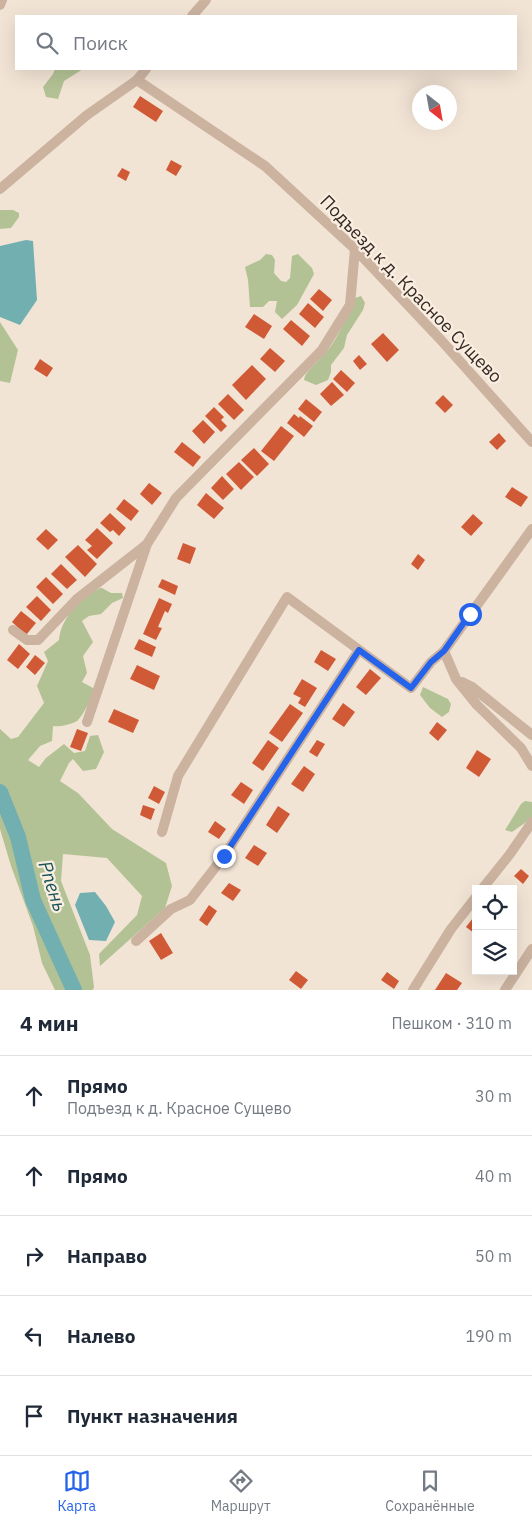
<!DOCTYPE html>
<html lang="ru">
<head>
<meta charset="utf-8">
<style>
	:root { --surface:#fff; --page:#f2f2f3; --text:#1f2937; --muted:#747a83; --line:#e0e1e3; --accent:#2563eb }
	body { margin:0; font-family:"IBM Plex Sans",sans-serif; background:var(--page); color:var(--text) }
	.controls { position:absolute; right:15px; bottom:15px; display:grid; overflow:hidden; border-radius:0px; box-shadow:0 5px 20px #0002 }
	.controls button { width:45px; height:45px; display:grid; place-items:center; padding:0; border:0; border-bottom:1px solid var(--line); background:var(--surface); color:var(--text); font:25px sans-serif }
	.compass { position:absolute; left:412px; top:85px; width:45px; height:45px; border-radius:50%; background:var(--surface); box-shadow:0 5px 20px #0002; rotate:149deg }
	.stop { position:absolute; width:15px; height:15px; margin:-11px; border:4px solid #2563eb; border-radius:50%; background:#fff }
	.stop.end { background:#2563eb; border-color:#fff; box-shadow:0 1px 5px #0008 }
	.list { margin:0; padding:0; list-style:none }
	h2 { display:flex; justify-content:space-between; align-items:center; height:65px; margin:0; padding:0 20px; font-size:21px }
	h2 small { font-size:16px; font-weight:400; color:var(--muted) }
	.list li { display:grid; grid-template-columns:32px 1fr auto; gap:15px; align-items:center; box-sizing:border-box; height:80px; padding:0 20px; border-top:1px solid var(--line) }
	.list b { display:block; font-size:19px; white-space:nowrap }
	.list p { margin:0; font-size:16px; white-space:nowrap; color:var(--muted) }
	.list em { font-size:16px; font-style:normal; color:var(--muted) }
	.icon { flex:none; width:28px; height:28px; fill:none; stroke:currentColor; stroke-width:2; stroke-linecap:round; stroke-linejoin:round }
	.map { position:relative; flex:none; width:532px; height:990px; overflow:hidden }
	.search { position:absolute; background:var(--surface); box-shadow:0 5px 20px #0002; left:15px; right:15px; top:15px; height:55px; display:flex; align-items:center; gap:12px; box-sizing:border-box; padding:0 18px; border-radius:0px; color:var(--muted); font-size:19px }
	.sheet { height:465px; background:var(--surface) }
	nav { display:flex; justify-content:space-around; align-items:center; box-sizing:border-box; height:70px; border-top:1px solid var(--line); background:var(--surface); font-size:14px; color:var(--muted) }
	nav a { display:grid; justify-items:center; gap:2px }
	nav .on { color:var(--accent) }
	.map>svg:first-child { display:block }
</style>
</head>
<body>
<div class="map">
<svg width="532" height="990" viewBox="0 0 532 990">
	<rect width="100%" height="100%" fill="#f2e4d5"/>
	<g fill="#b3c294">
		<polygon points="55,69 83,69 64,81 58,99 46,97 43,87 53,74"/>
		<polygon points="0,210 13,210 19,213 19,217 11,228 0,229"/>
		<polygon points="266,254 272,255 275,260 274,273 281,281 286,282 290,278 292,256 298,254 312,268 314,274 297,305 282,319 275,312 277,301 269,301 263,307 250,307 248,280 245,267 260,260"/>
		<path d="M361 296 365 303 363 310 347 335 344 348 331 365V372L328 380 316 385 304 380C305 372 314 366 320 359 337 343 345 319 355 298Z"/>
		<polygon points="0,322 18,350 10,383 0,381"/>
		<path d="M100 588H102L111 593H122L123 598 112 603 101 614 89 616 82 621 93 642 83 656 87 673 82 682 93 688C94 695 83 716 77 721 70 725 60 727 53 726L52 741 40 746 28 760 39 767 46 758 64 744 74 753 85 751 90 736 98 735 104 752 96 769 83 771 73 759 69 763 60 781 78 793 112 829 166 863 172 886 165 908 100 966 99 954 137 915 142 896 107 858 63 854 61 881 90 955 94 987 93 990H55L42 963 33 926 11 866 0 829V729L11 739 18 737 44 703 37 686 48 661 44 652 59 640C61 617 81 599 100 588Z"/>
		<polygon points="423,687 448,699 451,704 449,712 442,717 430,708 420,695"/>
		<polygon points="525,801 532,802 532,818 512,832 505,830 521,804"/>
	</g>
	<g fill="#72afb1">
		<polygon points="26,240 33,241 37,300 20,325 0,317 0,246"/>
		<polygon points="80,893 95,892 106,906 115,922 106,941 89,940 75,905"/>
	</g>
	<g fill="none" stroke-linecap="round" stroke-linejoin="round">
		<polyline stroke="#72afb1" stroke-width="16" points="0,792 18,837 33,900 74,990"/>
	</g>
	<g fill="#d05a36">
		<polygon points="140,96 163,111 156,122 133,107"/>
		<polygon points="171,160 182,166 176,176 166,170"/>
		<polygon points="122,168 130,172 126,181 117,176"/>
		<polygon points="319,289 332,300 323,311 310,299"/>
		<polygon points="308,303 324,317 315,328 299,314"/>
		<polygon points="254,314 272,326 264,339 245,327"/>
		<polygon points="291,320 310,336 302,346 283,329"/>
		<polygon points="383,333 399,350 387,362 371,344"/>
		<polygon points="270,348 285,361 275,372 260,359"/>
		<polygon points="359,355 367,364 360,370 353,361"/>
		<polygon points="40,359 53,368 47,377 34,369"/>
		<polygon points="252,365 266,379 246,400 232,385"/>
		<polygon points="341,370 355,383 347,392 333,379"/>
		<polygon points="332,382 344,395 331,406 320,394"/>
		<polygon points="228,394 244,410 234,420 218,404"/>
		<polygon points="443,395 453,405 445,413 435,403"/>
		<polygon points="306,399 322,412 314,422 298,409"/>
		<polygon points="214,407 224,417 221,420 227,426 221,432 205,416"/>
		<polygon points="294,414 299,418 300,416 313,426 304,437 287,423"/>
		<polygon points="203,420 215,432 204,444 192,431"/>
		<polygon points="281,426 294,436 274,461 261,451"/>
		<polygon points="499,433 506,441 497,450 489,442"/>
		<polygon points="182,442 201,457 193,467 174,452"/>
		<polygon points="254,448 269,464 257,476 241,460"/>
		<polygon points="239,462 254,477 241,490 226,474"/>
		<polygon points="222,476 234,489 223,500 211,488"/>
		<polygon points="149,483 162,493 152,505 140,494"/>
		<polygon points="512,487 528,497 521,507 505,497"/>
		<polygon points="206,493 224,508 214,519 197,505"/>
		<polygon points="124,499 139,511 131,521 116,509"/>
		<polygon points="110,513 126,528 119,536 113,530 110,532 100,523"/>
		<polygon points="473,514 483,523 471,536 461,527"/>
		<polygon points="97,528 113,543 97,559 87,550 92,546 85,540"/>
		<polygon points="46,529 58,540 48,550 36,539"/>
		<polygon points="183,543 196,548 190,564 177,559"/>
		<polygon points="78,545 97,564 85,577 65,557"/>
		<polygon points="418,554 425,560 418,570 411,564"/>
		<polygon points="61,564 77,580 67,589 51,574"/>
		<polygon points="46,577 63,594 53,604 36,587"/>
		<polygon points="162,579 178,586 175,595 158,587"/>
		<polygon points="37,596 51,610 41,621 26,607"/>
		<polygon points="159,598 172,604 168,613 165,611 158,627 162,628 156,640 143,634"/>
		<polygon points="21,611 36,623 26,635 12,622"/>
		<polygon points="139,639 156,647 152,657 134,649"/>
		<polygon points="19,644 30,654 18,669 7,660"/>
		<polygon points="321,650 336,659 328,671 314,662"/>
		<polygon points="35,655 45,663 35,675 26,667"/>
		<polygon points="137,665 160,676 154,690 130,679"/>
		<polygon points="370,669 381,678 366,695 356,687"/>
		<polygon points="302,679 317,688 305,707 298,703 301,698 293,694"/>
		<polygon points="343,703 355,712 344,727 332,719"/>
		<polygon points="290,704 303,713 282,742 269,733"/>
		<polygon points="114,709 139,720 133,733 108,722"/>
		<polygon points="437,722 447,730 438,741 429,733"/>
		<polygon points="77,729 88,733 81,751 70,747"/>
		<polygon points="268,740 279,748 263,771 252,763"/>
		<polygon points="317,740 325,744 317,757 309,752"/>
		<polygon points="477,750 491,759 479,777 466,768"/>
		<polygon points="304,766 315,774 303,792 291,784"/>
		<polygon points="241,782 253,790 244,804 231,795"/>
		<polygon points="154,786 165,792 159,804 148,798"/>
		<polygon points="143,805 155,809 151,820 140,815"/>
		<polygon points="278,806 290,814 277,833 266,825"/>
		<polygon points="215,821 226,829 219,839 208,832"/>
		<polygon points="254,845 267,853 258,866 245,858"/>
		<polygon points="521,869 529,876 523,884 514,876"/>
		<polygon points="229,883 241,890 233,901 221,893"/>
		<polygon points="209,905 217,911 207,926 199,920"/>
		<polygon points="473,918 476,920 476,931 474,933 466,927"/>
		<polygon points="161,933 173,953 161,960 149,941"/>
		<polygon points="296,971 308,980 301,989 289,980"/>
		<polygon points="387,972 399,981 394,989 381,980"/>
		<polygon points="446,973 462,983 457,990 435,990"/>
	</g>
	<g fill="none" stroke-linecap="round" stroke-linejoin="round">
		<g stroke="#cbb3a0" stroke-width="10">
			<polyline points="0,5 2,0"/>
			<polyline points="192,16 206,0"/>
			<polyline points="137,80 265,166 355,249 440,339 532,442"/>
			<polyline points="0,189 87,115 137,80 146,69"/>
			<polyline points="13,630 27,640 38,640 77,599 146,545"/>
			<polyline points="444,651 456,679 477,705 521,748 532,766"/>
			<polyline points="462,682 472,687 532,735"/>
			<polyline points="87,722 147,544 176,498 322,350 350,305 355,249"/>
			<polyline points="162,832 178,776 287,597 411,688 431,662 444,651 532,529"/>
			<polyline points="482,889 510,854 532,822"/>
			<polyline points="136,941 171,909 190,900 224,856 359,650"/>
			<polyline points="413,990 451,929 476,897"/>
			<polyline points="505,990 532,949"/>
		</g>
	</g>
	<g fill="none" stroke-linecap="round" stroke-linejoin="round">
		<polyline stroke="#2563eb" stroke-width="6" points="224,856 359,650 411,688 431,662 444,651 470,614"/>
	</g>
	<g text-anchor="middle" stroke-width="4.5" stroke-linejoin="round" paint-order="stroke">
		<g font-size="18" fill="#342924" stroke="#faeee1">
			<text transform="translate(411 289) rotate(46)" y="6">Подъезд к д. Красное Сущево</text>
		</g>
		<g font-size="19" font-style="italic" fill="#175458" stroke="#faeee1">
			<text transform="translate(53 886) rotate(72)" y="7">Рпень</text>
		</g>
	</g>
</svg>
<div class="controls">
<button><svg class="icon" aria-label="locate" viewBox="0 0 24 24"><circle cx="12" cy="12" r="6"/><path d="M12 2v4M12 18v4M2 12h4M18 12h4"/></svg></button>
<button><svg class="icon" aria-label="layers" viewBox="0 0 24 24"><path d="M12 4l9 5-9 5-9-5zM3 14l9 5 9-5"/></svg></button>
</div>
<svg class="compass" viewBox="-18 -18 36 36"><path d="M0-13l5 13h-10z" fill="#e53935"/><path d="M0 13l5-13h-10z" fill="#747a83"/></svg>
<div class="stop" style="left:470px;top:614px"></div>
<div class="stop end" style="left:224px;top:856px"></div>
<div class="search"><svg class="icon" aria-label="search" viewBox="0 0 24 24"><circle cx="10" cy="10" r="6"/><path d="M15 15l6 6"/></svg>Поиск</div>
</div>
<section class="sheet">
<h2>4 мин<small>Пешком · 310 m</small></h2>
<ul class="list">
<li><svg class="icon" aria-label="ahead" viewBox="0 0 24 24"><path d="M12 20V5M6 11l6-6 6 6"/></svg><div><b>Прямо</b><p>Подъезд к д. Красное Сущево</p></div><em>30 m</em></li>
<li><svg class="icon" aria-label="ahead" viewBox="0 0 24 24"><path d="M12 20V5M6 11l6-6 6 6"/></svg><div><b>Прямо</b></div><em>40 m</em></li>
<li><svg class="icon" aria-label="right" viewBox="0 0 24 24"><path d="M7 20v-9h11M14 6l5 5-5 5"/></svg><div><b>Направо</b></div><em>50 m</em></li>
<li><svg class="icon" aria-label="left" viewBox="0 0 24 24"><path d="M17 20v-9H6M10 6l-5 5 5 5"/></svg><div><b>Налево</b></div><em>190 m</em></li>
<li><svg class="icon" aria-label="arrive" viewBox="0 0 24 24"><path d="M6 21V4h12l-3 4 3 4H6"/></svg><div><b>Пункт назначения</b></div></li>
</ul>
</section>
<nav>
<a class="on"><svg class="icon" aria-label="map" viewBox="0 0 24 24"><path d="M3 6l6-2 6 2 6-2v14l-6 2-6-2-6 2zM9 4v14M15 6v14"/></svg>Карта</a>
<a><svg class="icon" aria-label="directions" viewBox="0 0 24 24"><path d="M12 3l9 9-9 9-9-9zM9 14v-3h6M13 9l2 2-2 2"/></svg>Маршрут</a>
<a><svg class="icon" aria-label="saved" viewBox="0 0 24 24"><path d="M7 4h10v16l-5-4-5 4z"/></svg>Сохранённые</a>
</nav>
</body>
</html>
